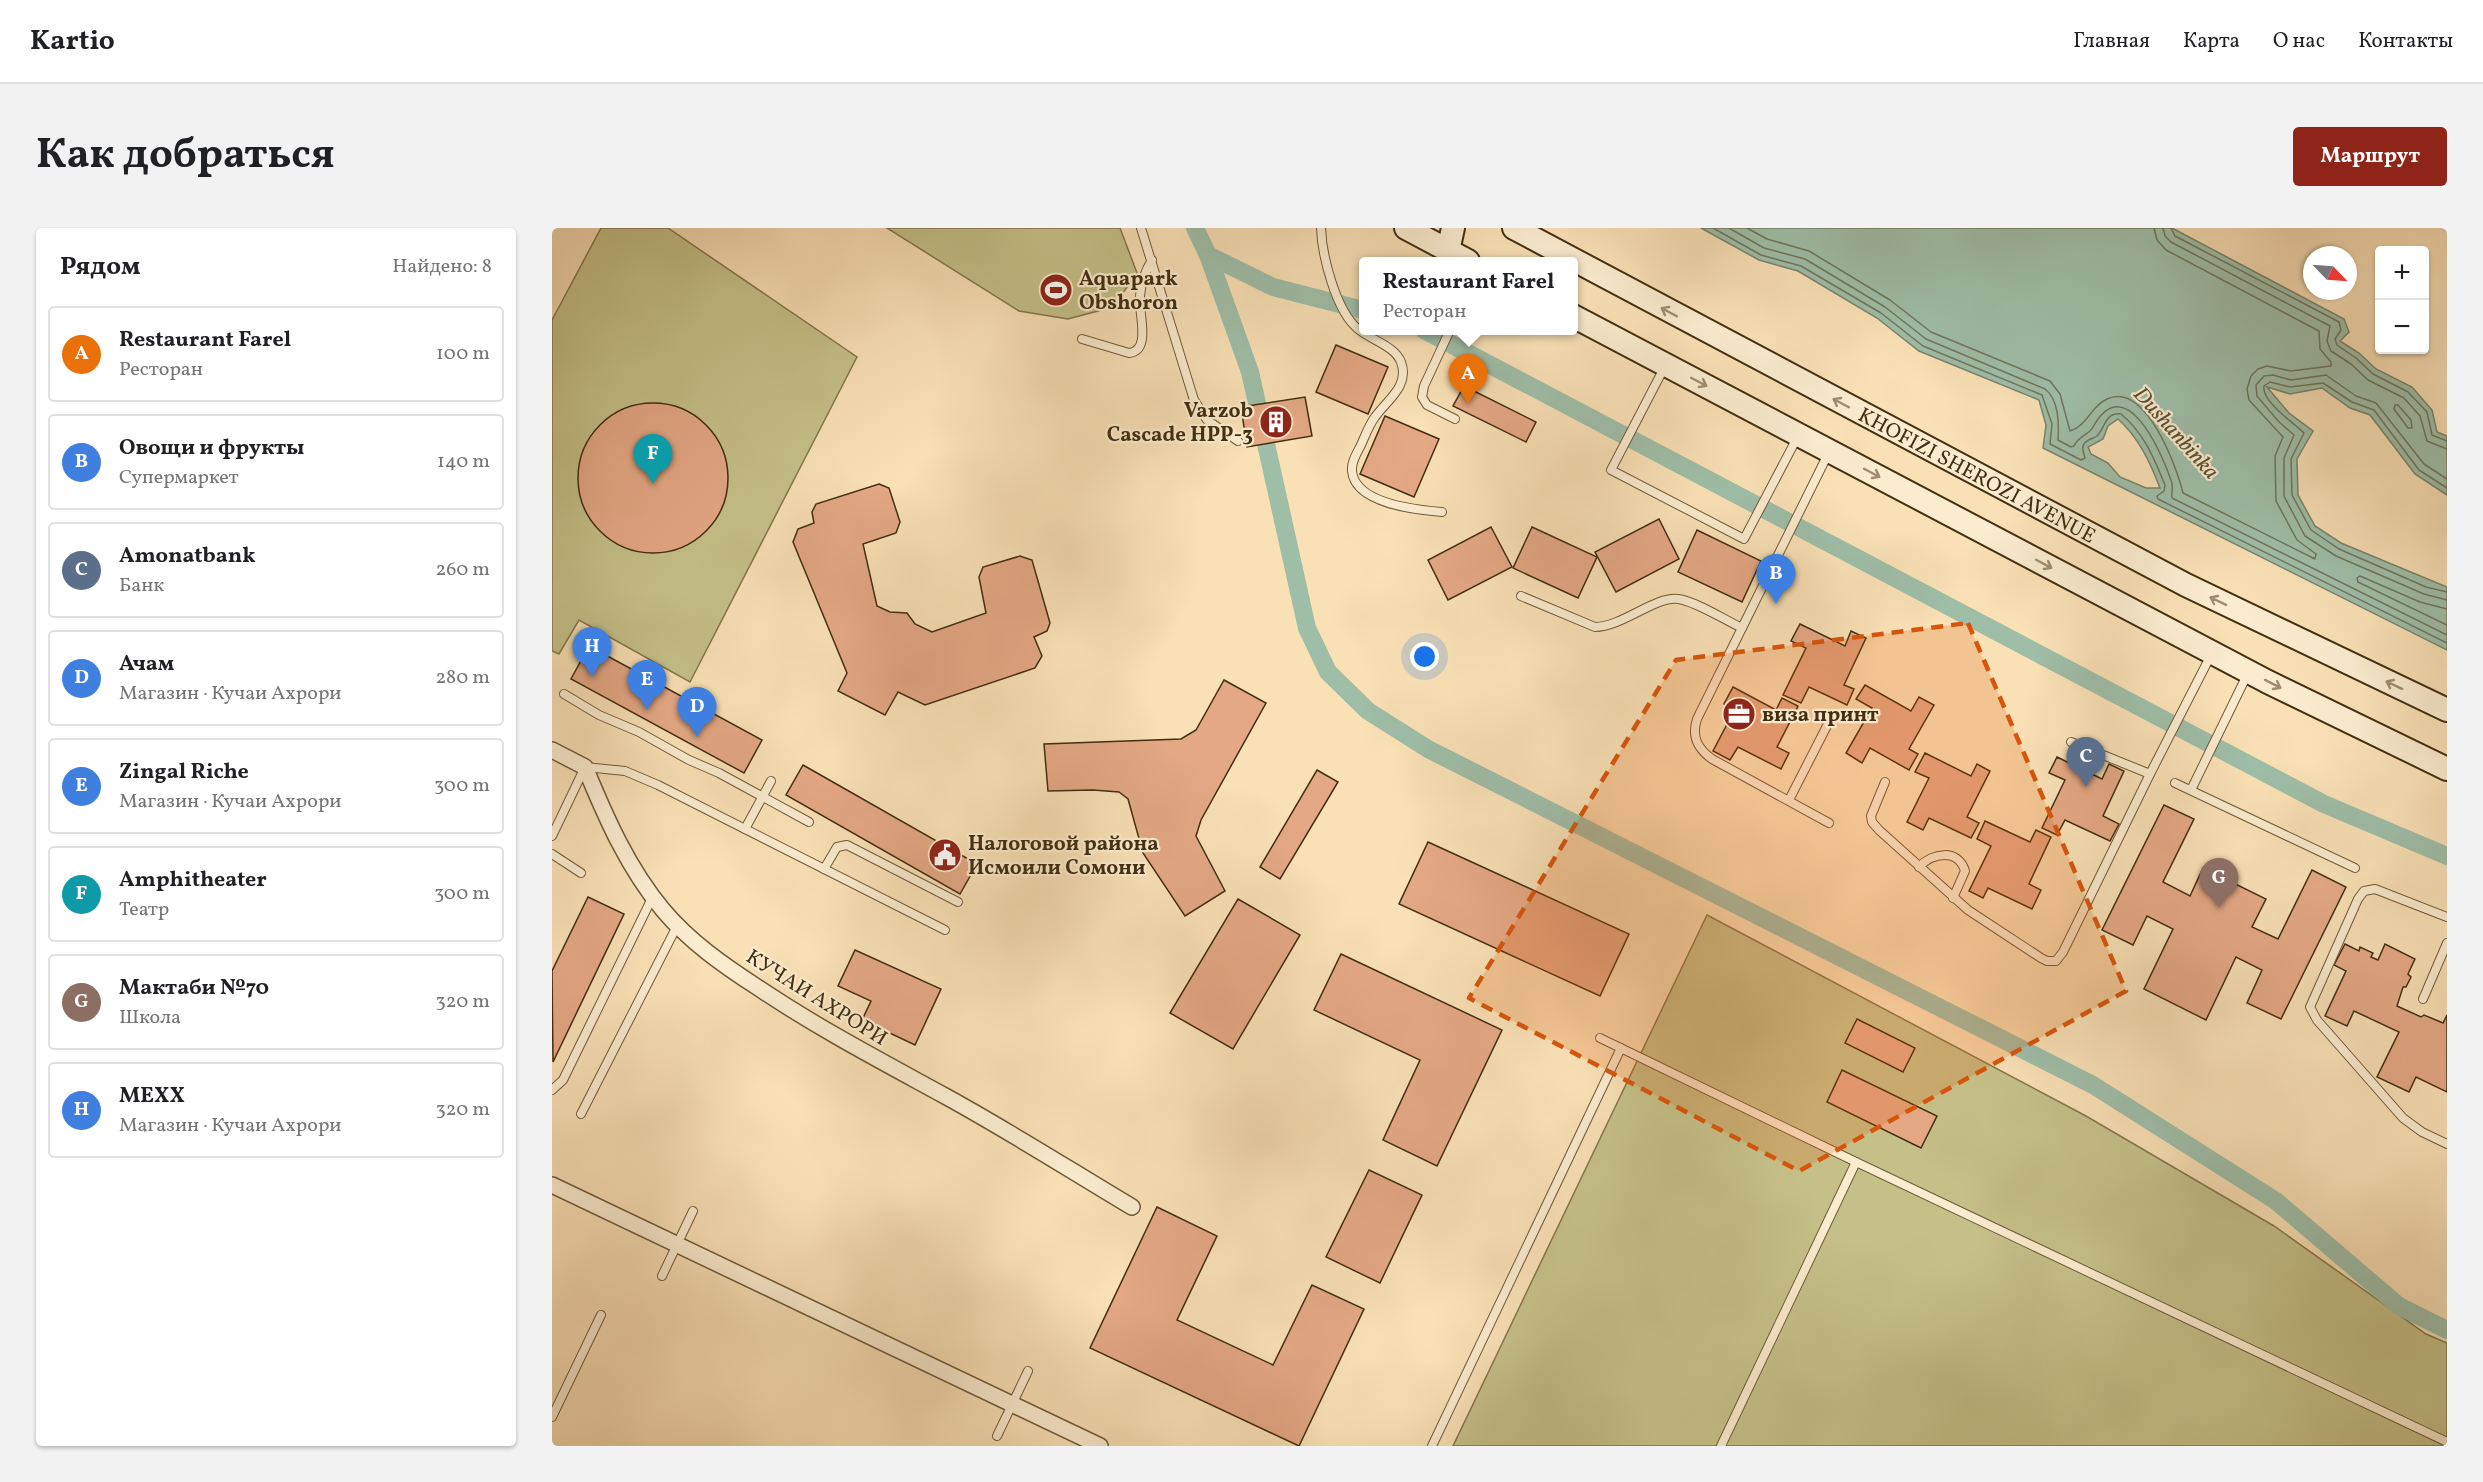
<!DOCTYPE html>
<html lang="ru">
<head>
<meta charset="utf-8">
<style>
	:root { --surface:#fff; --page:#f2f2f2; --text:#202124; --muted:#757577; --line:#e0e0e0; --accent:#8f2418 }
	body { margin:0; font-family:Vollkorn,serif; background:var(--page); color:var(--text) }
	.controls { position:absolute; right:18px; top:18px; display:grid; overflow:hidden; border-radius:6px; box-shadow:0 2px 4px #0004 }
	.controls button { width:54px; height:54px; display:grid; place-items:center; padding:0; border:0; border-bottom:2px solid var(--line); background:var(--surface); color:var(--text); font:30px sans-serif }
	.compass { position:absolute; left:1751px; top:18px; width:54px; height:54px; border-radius:50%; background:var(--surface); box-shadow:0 2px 4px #0004; rotate:115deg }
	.you { position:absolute; left:873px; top:429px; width:21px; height:21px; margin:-15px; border:4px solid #fff; border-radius:50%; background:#1a73e8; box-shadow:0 0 0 9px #1a73e833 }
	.badge { display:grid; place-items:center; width:39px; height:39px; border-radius:50%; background:var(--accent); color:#fff; font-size:20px; font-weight:700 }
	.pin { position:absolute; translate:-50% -50px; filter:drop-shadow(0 2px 3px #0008) }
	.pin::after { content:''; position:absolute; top:32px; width:21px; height:18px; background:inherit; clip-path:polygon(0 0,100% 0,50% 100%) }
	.popup { position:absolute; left:807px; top:29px; width:219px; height:78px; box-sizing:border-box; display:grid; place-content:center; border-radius:6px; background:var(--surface); filter:drop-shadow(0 2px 4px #0005); font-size:20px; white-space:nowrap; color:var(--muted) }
	.popup b { font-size:22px; color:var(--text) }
	.popup::after { content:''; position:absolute; left:50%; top:100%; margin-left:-12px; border:12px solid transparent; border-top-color:var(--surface) }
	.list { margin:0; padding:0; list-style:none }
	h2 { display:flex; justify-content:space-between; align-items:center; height:78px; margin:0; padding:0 24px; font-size:26px }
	h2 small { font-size:20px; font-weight:400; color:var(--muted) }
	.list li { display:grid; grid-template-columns:39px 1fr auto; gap:18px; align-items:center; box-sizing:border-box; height:96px; margin:0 12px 12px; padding:0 12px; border:2px solid var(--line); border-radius:6px }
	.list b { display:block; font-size:22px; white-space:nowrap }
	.list p { margin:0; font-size:20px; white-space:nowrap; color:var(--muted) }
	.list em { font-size:20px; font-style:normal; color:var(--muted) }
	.map { position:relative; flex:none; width:1895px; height:1218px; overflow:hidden; border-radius:6px }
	header { display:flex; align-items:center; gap:36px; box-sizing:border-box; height:84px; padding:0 30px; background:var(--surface); border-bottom:2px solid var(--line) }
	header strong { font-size:28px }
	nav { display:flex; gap:33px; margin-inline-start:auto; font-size:21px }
	.intro { display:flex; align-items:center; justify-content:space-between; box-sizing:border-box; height:144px; padding:0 36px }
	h1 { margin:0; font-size:42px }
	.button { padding:15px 27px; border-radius:6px; background:var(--accent); color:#fff; font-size:21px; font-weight:700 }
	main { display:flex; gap:36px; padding:0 36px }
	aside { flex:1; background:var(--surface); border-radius:6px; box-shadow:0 2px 4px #0004 }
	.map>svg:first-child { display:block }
</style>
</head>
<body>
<header>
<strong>Kartio</strong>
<nav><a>Главная</a><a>Карта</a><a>О нас</a><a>Контакты</a></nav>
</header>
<div class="intro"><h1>Как добраться</h1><a class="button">Маршрут</a></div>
<main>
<aside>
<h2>Рядом<small>Найдено: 8</small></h2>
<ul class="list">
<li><span class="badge" style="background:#e8710a">A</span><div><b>Restaurant Farel</b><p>Ресторан</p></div><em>100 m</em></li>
<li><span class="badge" style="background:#3f7fe0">B</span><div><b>Овощи и фрукты</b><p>Супермаркет</p></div><em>140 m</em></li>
<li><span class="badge" style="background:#5c6f8a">C</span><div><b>Amonatbank</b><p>Банк</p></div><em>260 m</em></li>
<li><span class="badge" style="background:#3f7fe0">D</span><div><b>Ачам</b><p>Магазин · Кучаи Ахрори</p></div><em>280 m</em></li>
<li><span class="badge" style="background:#3f7fe0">E</span><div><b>Zingal Riche</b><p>Магазин · Кучаи Ахрори</p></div><em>300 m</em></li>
<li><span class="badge" style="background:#0f9aa8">F</span><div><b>Amphitheater</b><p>Театр</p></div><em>300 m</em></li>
<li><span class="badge" style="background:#8d6e63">G</span><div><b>Мактаби №70</b><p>Школа</p></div><em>320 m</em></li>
<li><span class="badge" style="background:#3f7fe0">H</span><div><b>MEXX</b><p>Магазин · Кучаи Ахрори</p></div><em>320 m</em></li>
</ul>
</aside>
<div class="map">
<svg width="1895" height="1218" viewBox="0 0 1895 1218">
	<rect width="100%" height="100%" fill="#f9e0b5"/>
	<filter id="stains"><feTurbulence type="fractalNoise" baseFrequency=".00333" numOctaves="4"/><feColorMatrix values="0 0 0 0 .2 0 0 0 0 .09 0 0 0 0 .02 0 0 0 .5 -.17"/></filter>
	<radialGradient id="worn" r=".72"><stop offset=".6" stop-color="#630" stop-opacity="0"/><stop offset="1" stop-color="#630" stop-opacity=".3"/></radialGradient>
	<g fill="#c5c088" stroke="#84774c" stroke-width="1.5">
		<polygon points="49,0 116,0 305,129 138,454 27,392 7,426 0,423 0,92"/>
		<polygon points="335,0 568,0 585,45 561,79 516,91 467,83"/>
		<polygon points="1155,687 1534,888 1722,998 1874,1106 1895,1115 1895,1218 901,1218"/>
	</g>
	<path fill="#9ebea8" stroke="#79846b" stroke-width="1.5" fill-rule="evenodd" d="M1149 0H1620L1792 91 1797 104 1788 113 1807 125 1824 141 1860 159 1880 182 1885 204 1895 208V267L1863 246 1818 187 1798 180 1770 160 1738 166 1715 159 1737 185 1761 203 1745 231 1746 267 1763 298 1789 315 1895 359V422L1491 220 1494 197 1487 172 1367 123 1325 90 1246 43 1207 32ZM1566 191C1587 210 1598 234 1608 260H1594L1568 249 1556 235 1539 226 1536 219 1551 211 1556 198Z"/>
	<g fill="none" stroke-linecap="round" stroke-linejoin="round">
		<g stroke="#70765c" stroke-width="1.5">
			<path d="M1161 0 1209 27 1249 38 1329 85 1371 118 1490 167 1500 196 1498 216 1529 232 1533 230C1532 226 1529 220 1532 216 1535 211 1541 211 1545 208 1553 200 1553 184 1569 186 1592 205 1602 230 1613 257L1612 263 1605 268 1606 271 1895 415"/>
			<path d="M1177 0 1212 20 1253 31 1333 79 1374 111 1493 161C1507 172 1507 195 1506 212L1519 219 1522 218C1526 208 1537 207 1541 199 1573 141 1609 223 1619 252 1622 259 1619 264 1620 270L1895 407"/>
			<path d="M1195 0 1215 11 1257 23 1338 72 1379 104 1498 153 1508 166 1518 203C1535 198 1539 178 1555 171 1594 153 1625 240 1631 265L1763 331 1764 326 1745 312 1724 273 1723 228 1731 209 1697 172 1695 161 1699 148 1706 141 1715 138 1739 143 1779 138V134L1768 121 1767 103 1614 22 1605 12 1602 0"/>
			<polyline points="1611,0 1613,8 1619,14 1778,98 1775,113 1779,123 1799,136 1816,152 1852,170 1868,188 1875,213 1895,221"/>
			<polyline points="1619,0 1623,8 1787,94 1789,102 1783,111 1785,117 1804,130 1821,146 1856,164 1875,184 1880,207 1895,213"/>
			<polygon points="1843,177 1846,177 1859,192 1860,200 1856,200 1842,181"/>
			<polyline points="1895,251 1872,236 1824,175 1804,168 1774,147 1739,152 1721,147 1712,148 1704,157 1705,168 1727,194 1742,207 1732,230 1732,268 1753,308 1784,328 1872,366 1895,372"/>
			<path d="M1895 260 1867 242 1822 182 1800 174 1771 155 1738 159 1718 154 1712 158C1709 173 1742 195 1752 205L1739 231 1740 267 1759 302 1787 321 1874 359 1895 364"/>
			<polyline points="1895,381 1868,374 1808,348 1805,350 1806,354 1895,397"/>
		</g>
		<g stroke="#9ebea8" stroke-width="18">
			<polyline points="643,0 656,27 698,144 755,400 776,444 816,483 876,521 1541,857 1724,973 1847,1078 1895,1102"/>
			<polyline points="656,27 721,59 811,82"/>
			<polyline points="872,102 1772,576 1895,628"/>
		</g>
	</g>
	<g fill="#e4a884" stroke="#422e10" stroke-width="1.5">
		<polygon points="784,117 836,139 816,186 764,164"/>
		<polygon points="912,158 984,194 974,214 901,178"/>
		<polygon points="753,169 760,208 695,219 689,179"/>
		<circle cx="101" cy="250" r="75"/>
		<polygon points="833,188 887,211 862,269 808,246"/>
		<polygon points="327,256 337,260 348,294 344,305 311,316 325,378 338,384 355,385 363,396 380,404 434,385 427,349 431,339 468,328 480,332 498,395 495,403 482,409 490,428 483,440 373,477 346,464 333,487 286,463 295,445 241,314 246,301 262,295 260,284 264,276"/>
		<polygon points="1107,291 1127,331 1064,364 1043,324"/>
		<polygon points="939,299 960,339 896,372 876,332"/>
		<polygon points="980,299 1045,329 1026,370 961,340"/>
		<polygon points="1145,302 1209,333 1190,374 1126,344"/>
		<polygon points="1248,396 1293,418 1299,403 1314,410 1292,457 1302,461 1295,477 1257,459 1249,475 1231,467 1254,420 1239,413"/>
		<polygon points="37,418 210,512 192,545 19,451"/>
		<polygon points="672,452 714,475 649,592 644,608 673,663 633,688 591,625 576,571 567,564 541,562 496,563 492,516 629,511 644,502"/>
		<polygon points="1313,457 1359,483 1367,469 1382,477 1357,521 1366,526 1357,542 1318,520 1310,535 1294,525 1320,480 1304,471"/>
		<polygon points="1181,459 1224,482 1230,470 1246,478 1225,519 1237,525 1229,541 1186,519 1178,532 1161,523 1183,481 1172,476"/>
		<polygon points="1373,525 1419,548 1425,536 1438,543 1415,589 1427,595 1419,610 1377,590 1371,602 1355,594 1377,550 1363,544"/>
		<polygon points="1505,529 1550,551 1557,536 1572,543 1551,588 1567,596 1558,613 1513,592 1505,607 1490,600 1513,552 1497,545"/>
		<polygon points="251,537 425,636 408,666 234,567"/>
		<polygon points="765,542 786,554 728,651 708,639"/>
		<polygon points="1612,577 1642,591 1611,654 1638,668 1651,640 1714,671 1700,699 1726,711 1760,642 1794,659 1729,791 1695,775 1710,742 1684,729 1654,792 1592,761 1621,701 1595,688 1581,717 1550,702"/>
		<polygon points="1433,593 1478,614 1484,602 1499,609 1477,656 1489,662 1480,681 1436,660 1431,670 1417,663 1439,618 1425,611"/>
		<polygon points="876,614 1077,706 1048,768 847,676"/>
		<polygon points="36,669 72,686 1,834 0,743"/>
		<polygon points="686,671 748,707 681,821 618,785"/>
		<polygon points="1793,716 1807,723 1808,719 1821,725 1819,729 1826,732 1833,716 1863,731 1856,746 1859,749 1854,759 1851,759 1845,778 1869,789 1872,787 1891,795 1895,787 1895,864 1864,849 1857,864 1825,849 1847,804 1802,783 1795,798 1773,788 1794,743 1782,737"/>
		<polygon points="303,722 389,761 363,817 310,792 319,773 286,758"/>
		<polygon points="789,726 950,802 885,938 831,912 868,832 762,782"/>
		<polygon points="1305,791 1363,820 1351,844 1293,815"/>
		<polygon points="1290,842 1385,888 1369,920 1275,874"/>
		<polygon points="817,942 870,967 828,1055 774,1029"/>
		<polygon points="605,979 665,1008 625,1092 721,1137 760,1057 812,1081 747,1218 538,1120"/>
	</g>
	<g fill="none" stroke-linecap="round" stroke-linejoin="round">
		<g stroke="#705a39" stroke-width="10">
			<g id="lane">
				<polyline points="589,0 642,172 655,192 686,213"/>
				<path d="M769 0C770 28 784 83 806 101 819 112 843 118 849 134 858 158 835 172 823 189 817 197 813 208 809 217 805 225 799 234 800 243 803 276 865 282 890 284"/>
				<polyline points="898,102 872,158 870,169 875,177 903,191"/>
				<path d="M530 111 577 125C600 123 586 84 588 68 589 55 593 43 600 32"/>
				<polyline points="1112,140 1059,242 1192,311 1246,208"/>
				<path d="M1277 224 1145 491C1139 509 1146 521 1160 531L1277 595"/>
				<path d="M969 368 1043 399C1070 399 1103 368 1126 371 1143 373 1173 392 1190 400"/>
				<polyline points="12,466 47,487 87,504 137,532 167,545 257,594"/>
				<polyline points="1519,514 1598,546"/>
				<polyline points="1333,554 1319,588 1320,594 1327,602 1416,682 1489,730 1495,733 1504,733 1511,724 1598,546 1659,427"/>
				<polyline points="1623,555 1803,640"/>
				<polyline points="1639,562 1696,445"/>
				<polyline points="1237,572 1279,490"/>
				<polyline points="193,601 219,553"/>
				<polyline points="0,608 33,539 73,543 106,557 393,702"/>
				<polyline points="0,626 29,645"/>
				<path d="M1367 639C1380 625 1406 620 1413 643L1401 670"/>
				<polyline points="272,641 285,619 295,617 406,674"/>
				<polyline points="1895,689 1823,661 1812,663 1806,671 1758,779 1765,792 1851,890 1870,904 1895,916"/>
				<polyline points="1871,771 1895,715"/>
				<polyline points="1048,810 1304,934"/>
				<polyline points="0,862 11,852 101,668"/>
				<polyline points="29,886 125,698"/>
				<polyline points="110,1048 141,983"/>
				<polyline points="0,1189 49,1087"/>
				<polyline points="445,1208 476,1143"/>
				<polyline points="880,1218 1069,820"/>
				<polyline points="1169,1218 1304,934 1895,1214"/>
			</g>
		</g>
		<g stroke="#705a39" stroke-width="18">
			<g id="street">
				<path d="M0 522 33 539C54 590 76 640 111 682 137 713 171 737 205 759 266 800 329 833 393 868 457 903 518 942 580 979"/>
				<polyline points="0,957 548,1218"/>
			</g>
		</g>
		<g stroke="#422e10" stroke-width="26">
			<g id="secondary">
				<polyline points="854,0 916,33"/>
				<polyline points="962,0 1634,357 1895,482"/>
				<polyline points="896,23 901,0"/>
				<polyline points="1021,88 1716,454 1895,541"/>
			</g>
		</g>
		<use href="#lane" stroke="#fbebcf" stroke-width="8"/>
		<use href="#street" stroke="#fbebcf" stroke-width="15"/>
		<use href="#secondary" stroke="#fbebcf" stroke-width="22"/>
	</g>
	<defs><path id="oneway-shaft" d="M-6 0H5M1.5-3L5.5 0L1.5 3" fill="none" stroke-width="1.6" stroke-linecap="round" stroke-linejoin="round" transform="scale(1.5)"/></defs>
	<g stroke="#9e8c70">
		<use href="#oneway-shaft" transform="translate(1117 84) rotate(-152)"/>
		<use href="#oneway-shaft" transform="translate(1147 154) rotate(28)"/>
		<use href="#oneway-shaft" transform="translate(1289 175) rotate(-152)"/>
		<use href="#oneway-shaft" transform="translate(1320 245) rotate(28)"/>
		<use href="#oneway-shaft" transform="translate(1492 336) rotate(28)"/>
		<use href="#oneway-shaft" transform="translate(1666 373) rotate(-154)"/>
		<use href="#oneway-shaft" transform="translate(1721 456) rotate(27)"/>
		<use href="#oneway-shaft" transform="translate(1842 457) rotate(-155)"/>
	</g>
	<path fill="#d7550c" fill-opacity="0.2" stroke="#d7550c" stroke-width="4.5" stroke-dasharray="12 8" stroke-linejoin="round" d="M1416 395 1574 763 1247 943 917 770 1124 432Z"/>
	<defs>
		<g id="stadium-disc" transform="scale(1.725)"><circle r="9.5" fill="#8f2418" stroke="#fbebcf"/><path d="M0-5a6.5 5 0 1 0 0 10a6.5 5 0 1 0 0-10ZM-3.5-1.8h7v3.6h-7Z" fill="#fff"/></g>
		<g id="building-disc" transform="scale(1.725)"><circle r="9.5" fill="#8f2418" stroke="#fbebcf"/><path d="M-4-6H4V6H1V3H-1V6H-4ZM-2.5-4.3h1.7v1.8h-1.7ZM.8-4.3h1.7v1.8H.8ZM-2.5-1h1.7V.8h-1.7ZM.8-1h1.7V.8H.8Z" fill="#fff"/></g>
		<g id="office-disc" transform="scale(1.725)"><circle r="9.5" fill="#8f2418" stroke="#fbebcf"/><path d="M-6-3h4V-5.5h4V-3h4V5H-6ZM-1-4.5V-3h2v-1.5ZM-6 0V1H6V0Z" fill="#fff"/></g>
		<g id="civic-disc" transform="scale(1.725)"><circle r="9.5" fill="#8f2418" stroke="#fbebcf"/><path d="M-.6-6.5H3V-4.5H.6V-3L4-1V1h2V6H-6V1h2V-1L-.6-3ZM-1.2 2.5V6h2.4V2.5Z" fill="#fff"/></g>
	</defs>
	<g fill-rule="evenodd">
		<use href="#stadium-disc" x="504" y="62"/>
		<use href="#building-disc" x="724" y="194"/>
		<use href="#office-disc" x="1187" y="486"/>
		<use href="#civic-disc" x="393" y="627"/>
	</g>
	<g text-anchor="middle" stroke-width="4.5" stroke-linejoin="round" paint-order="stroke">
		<g font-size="21" font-weight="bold" fill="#422e10" stroke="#fbebcf" text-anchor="start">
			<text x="527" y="57">Aquapark<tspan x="527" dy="24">Obshoron</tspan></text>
			<text x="701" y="189" text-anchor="end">Varzob<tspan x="701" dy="24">Cascade HPP-3</tspan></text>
			<text x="1210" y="493">виза принт</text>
			<text x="416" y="622">Налоговой района<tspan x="416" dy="24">Исмоили Сомони</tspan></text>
		</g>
		<g font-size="21" fill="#422e10" stroke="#fbebcf">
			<text transform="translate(1425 247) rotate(28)" y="7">KHOFIZI SHEROZI AVENUE</text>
			<text transform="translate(265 769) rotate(32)" y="7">КУЧАИ АХРОРИ</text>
		</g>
		<g font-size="22" font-style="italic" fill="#595236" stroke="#fbebcf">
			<text transform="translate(1625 204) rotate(48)" y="8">Dushanbinka</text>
		</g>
	</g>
	<rect width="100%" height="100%" filter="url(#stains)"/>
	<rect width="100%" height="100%" fill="url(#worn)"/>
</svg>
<div class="controls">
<button>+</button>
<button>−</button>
</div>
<svg class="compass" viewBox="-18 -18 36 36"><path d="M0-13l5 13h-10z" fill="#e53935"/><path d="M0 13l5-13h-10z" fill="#757577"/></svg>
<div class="you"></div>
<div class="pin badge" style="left:916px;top:176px;background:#e8710a">A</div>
<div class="popup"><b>Restaurant Farel</b>Ресторан</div>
<div class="pin badge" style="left:1224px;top:376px;background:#3f7fe0">B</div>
<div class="pin badge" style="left:1534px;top:559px;background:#5c6f8a">C</div>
<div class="pin badge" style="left:145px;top:509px;background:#3f7fe0">D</div>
<div class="pin badge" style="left:95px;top:482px;background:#3f7fe0">E</div>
<div class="pin badge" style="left:101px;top:256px;background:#0f9aa8">F</div>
<div class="pin badge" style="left:1667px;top:680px;background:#8d6e63">G</div>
<div class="pin badge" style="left:40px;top:449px;background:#3f7fe0">H</div>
</div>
</main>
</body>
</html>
